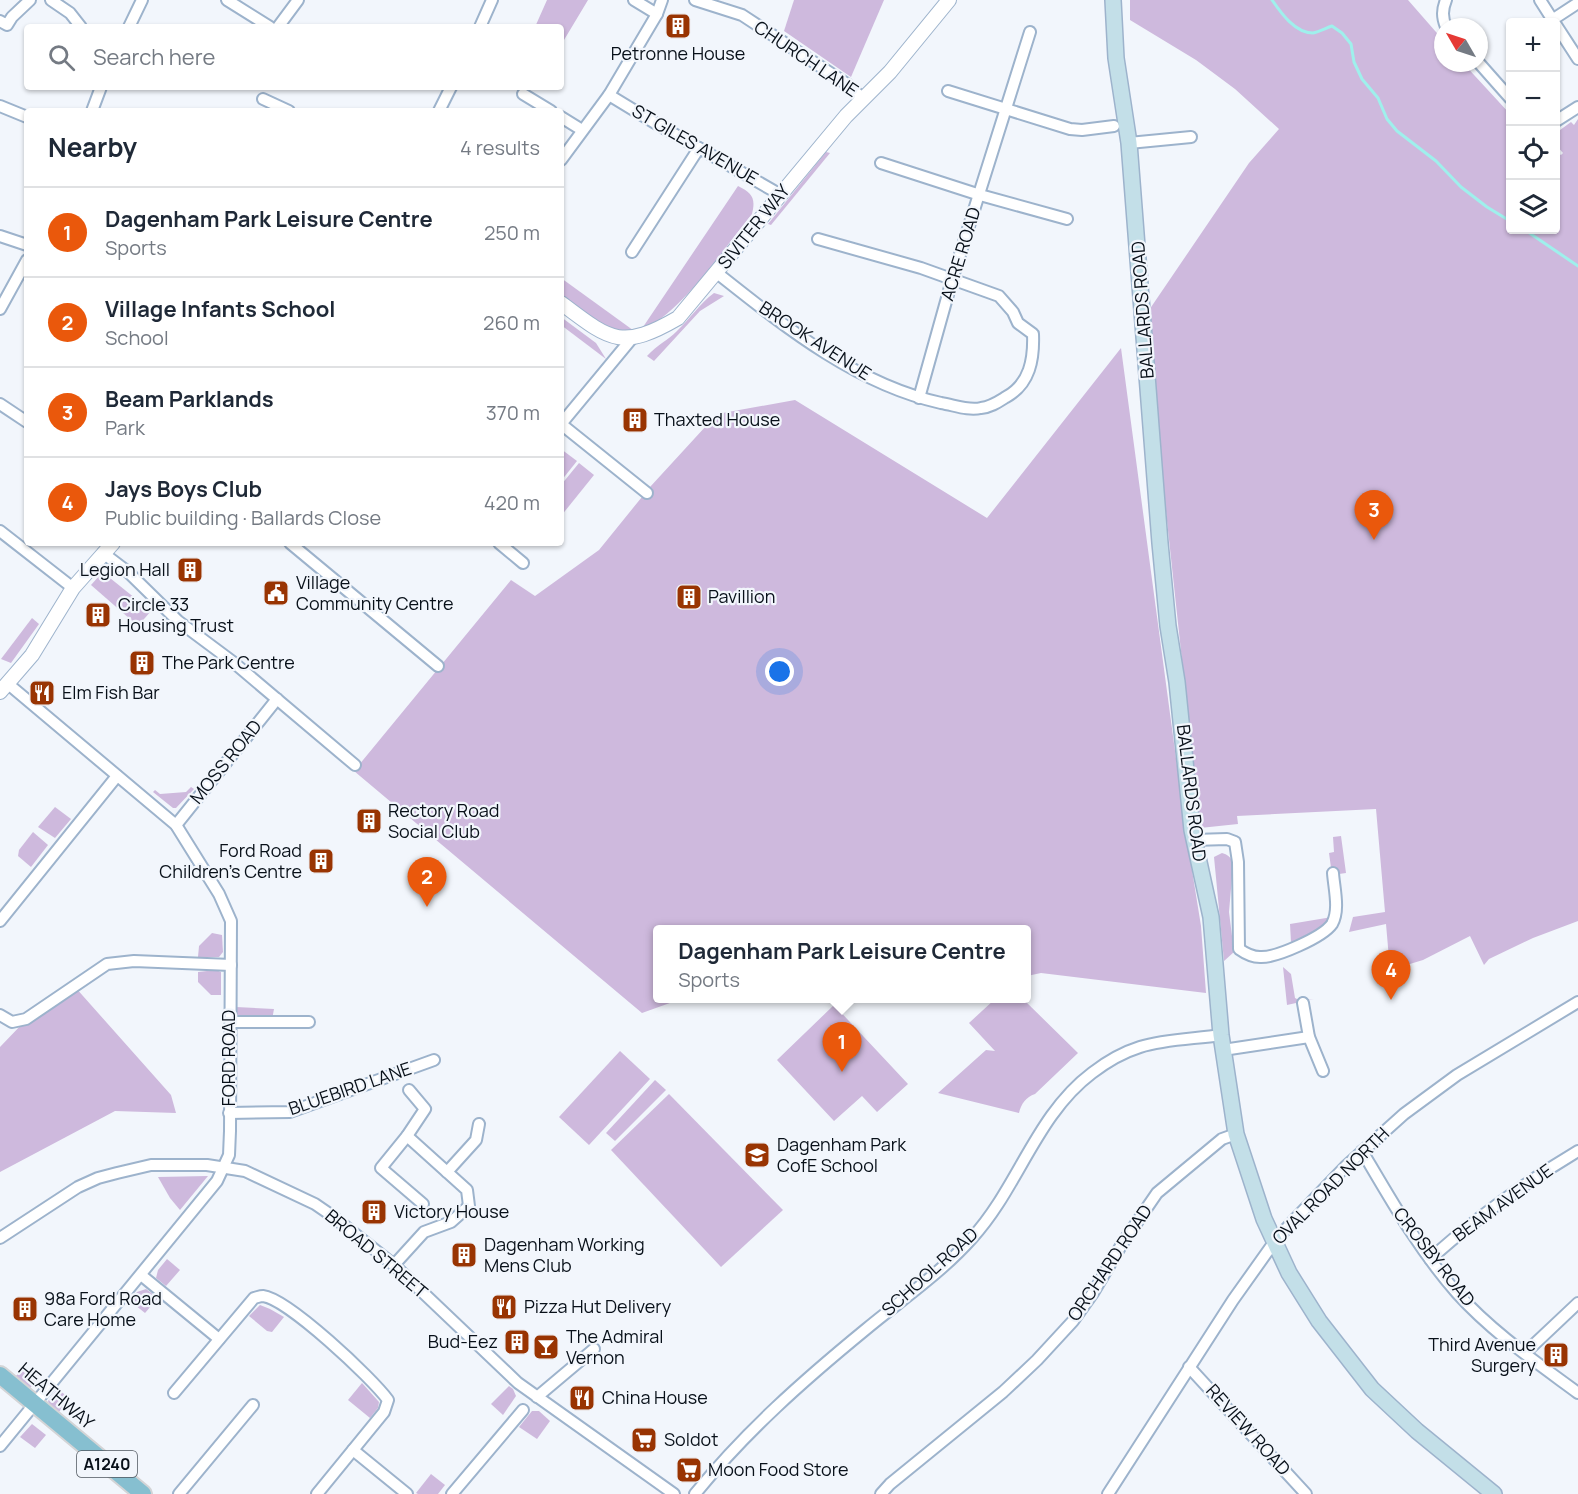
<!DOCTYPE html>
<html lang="en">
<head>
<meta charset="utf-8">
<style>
	:root { --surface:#fff; --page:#f6f6f7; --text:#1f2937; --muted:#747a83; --line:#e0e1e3; --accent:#ea580c }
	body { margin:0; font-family:Manrope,sans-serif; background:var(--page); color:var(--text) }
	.controls { position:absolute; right:18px; top:18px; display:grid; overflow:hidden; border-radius:6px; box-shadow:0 2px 4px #0004 }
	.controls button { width:54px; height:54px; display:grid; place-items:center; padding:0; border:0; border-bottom:2px solid var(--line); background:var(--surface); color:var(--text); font:30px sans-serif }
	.compass { position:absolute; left:1434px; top:18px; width:54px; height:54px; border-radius:50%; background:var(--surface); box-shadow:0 2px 4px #0004; rotate:309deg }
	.you { position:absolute; left:780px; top:672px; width:21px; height:21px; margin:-15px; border:4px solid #fff; border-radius:50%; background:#1a73e8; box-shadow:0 0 0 9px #1a73e833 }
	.badge { display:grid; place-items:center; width:39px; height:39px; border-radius:50%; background:var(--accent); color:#fff; font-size:20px; font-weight:700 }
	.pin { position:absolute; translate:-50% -50px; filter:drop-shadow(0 2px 3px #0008) }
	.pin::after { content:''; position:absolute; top:32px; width:21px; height:18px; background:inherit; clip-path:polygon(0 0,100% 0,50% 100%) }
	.popup { position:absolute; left:653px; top:925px; width:378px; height:78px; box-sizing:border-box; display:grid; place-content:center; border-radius:6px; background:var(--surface); filter:drop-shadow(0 2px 4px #0005); font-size:20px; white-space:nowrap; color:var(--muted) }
	.popup b { font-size:22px; color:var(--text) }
	.popup::after { content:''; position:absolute; left:50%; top:100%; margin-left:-12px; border:12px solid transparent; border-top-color:var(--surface) }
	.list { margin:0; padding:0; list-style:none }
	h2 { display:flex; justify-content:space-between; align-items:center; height:78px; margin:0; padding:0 24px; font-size:26px }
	h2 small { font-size:20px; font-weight:400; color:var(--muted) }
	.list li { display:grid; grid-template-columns:39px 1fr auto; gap:18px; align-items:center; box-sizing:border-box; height:90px; padding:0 24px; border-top:2px solid var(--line) }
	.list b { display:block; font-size:22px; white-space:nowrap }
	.list p { margin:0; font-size:20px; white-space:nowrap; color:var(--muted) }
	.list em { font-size:20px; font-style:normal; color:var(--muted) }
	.icon { flex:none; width:33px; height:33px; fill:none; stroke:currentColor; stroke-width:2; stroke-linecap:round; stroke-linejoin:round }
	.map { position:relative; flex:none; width:1578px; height:1494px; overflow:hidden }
	.search { position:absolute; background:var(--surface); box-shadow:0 2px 4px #0004; left:24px; top:24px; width:540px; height:66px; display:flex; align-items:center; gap:15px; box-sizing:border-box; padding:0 21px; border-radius:6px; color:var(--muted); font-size:22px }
	.panel { position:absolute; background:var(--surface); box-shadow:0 2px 4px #0004; left:24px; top:108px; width:540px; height:438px; border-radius:6px }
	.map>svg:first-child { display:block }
</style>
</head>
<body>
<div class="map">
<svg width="1578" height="1494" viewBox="0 0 1578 1494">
	<rect width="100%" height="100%" fill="#f2f6fc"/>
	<g fill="#ceb9dd">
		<polygon points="547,0 588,0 561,45 561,27 535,27"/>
		<polygon points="794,0 884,0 851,77 784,31"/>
		<polygon points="1130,0 1408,0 1443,40 1443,63 1463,63 1510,114 1510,230 1556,230 1556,152 1561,155 1563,153 1556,145 1556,133 1571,122 1574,125 1578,119 1578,921 1533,938 1489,959 1484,965 1470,936 1423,960 1390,970 1386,924 1349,932 1353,917 1385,912 1376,809 1237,816 1238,824 1200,828 1145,316 1249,163 1279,129 1235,89 1196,60 1130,20"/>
		<polygon points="826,152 830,153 771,225 768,224"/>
		<path d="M738 186C752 193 756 198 752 214 725 247 680 315 641 330Z"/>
		<polygon points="561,278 637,333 610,332 561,296"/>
		<path d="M714 293 724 296 700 311 654 361 647 356C658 344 667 341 677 331 690 319 699 304 714 293Z"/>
		<polygon points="561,317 596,343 606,359 561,325"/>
		<polygon points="1121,348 1186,833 1201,926 1206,993 1041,973 1027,976 1026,930 658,930 658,998 681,999 642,1013 354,771 511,580 535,596 599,550 650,487 717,414 795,400 987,518"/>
		<polygon points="561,449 577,461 561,481"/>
		<polygon points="579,463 594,475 561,516 561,485"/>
		<polygon points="105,574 151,611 138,626 91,585 100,575"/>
		<polygon points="32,618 39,624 11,663 1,659"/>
		<polygon points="191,787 194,789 176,808 173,808 153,792 155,790 160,794 186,792"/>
		<polygon points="55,807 71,819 55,838 38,827"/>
		<polygon points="33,832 48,845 31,867 18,856 19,850"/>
		<polygon points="1341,836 1346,873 1332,875 1329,853 1334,852 1333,837"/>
		<path d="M1222 853C1233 856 1233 863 1235 873L1232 877 1229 912 1234 952 1224 961 1214 857Z"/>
		<polygon points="1332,917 1331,922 1314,933 1291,942 1290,924"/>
		<polygon points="212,933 222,935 223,952 219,957 198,957 199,946"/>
		<polygon points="1283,967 1291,974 1295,998 1301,1001 1314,999 1287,1005"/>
		<polygon points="216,970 221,972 221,995 211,995 198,982 198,972"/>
		<polygon points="75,987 171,1095 176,1113 115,1111 0,1172 0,1047 24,1022"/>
		<path d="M995 999H1023L1078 1053 1035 1094C1026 1097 1021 1104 1019 1113L938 1093 986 1050 995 1051 969 1023Z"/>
		<polygon points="834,1005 908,1084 877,1112 862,1096 834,1121 777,1060"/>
		<polygon points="236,1007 274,1009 272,1020 235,1017"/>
		<polygon points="620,1051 650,1079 589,1145 559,1117"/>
		<polygon points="655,1080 666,1090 615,1141 606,1133"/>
		<polygon points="669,1094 783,1210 721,1267 611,1150"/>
		<polygon points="208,1176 180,1210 170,1198 158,1177"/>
		<polygon points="167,1259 180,1270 166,1286 156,1278 158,1270"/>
		<polygon points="146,1289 158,1298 145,1313 130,1301 137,1292"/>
		<polygon points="260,1305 270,1309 284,1317 272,1332 267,1331 249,1316"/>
		<polygon points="24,1367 39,1378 30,1388 15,1377"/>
		<polygon points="362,1383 379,1402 378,1408 370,1418 348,1400"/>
		<polygon points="509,1386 513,1389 516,1396 503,1415 491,1404"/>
		<polygon points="57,1389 70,1398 59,1412 50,1406 48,1401"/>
		<polygon points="532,1411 539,1411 550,1421 537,1439 519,1427"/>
		<polygon points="32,1424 46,1435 35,1448 20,1437"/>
		<polygon points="431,1474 445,1485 438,1494 418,1494 416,1493"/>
	</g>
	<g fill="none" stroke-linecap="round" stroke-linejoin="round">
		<g stroke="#9ff0ec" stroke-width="3">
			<path d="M1272 0C1281 13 1295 33 1313 33 1319 32 1326 28 1332 26L1342 33 1351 44 1354 62 1362 79 1378 98 1387 119 1397 131 1436 161 1461 187 1487 207 1510 221"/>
			<polyline points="1525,230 1578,266"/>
		</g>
		<g stroke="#9db3cc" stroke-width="14">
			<g id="minor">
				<polyline points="51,0 70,13 81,27"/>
				<polyline points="227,0 270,27"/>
				<polyline points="634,0 657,14"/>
				<polyline points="695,0 742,15 847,84 862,98"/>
				<polyline points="1540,0 1554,22"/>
				<polyline points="1552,20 1578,3"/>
				<polyline points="0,21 7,25 12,17 30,0"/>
				<polyline points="1556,25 1578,59"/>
				<polyline points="129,27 142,0"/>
				<polyline points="278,27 298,0"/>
				<polyline points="480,27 492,0"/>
				<path d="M1446 27C1442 17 1442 10 1446 0"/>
				<polyline points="1479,63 1510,98"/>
				<polyline points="948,91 1070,129 1082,130 1114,126"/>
				<polyline points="523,94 551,111"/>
				<polyline points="609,95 655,123 781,195"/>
				<polyline points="263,99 289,111"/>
				<polyline points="0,106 27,117"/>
				<polyline points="92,111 101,87"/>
				<polyline points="439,111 451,87"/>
				<polyline points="561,117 582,130"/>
				<polyline points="1556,121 1578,107"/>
				<polyline points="1129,143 1191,137"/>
				<polyline points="561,160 609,95 657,14 662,0"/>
				<polyline points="881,163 980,195 1067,219"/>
				<polyline points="0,236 27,245"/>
				<polyline points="632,252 699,148"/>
				<path d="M717 273C784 326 855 384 941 403 954 405 968 411 981 408 991 407 998 402 1006 397 1030 384 1034 359 1033 334L1018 323 1013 312 999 296 921 268 818 239"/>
				<polyline points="0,309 27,260"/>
				<polyline points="633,337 561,424 647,493"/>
				<polyline points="919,398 952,280 1030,32"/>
				<polyline points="0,404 27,422"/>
				<polyline points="0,531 73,588"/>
				<polyline points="290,543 438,666"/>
				<polyline points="499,543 523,563"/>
				<polyline points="103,553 128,572 178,621 233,662 355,765"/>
				<polyline points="176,825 277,699"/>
				<path d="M1194 840 1227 839 1235 842 1238 862 1239 949C1246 954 1252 957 1260 957 1276 958 1323 937 1332 924 1340 910 1334 888 1333 873"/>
				<polyline points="0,921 117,776"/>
				<polyline points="1303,1003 1309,1037 1323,1071"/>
				<polyline points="0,1015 12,1022 26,1019 107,964 134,961 231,965"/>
				<polyline points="231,1022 309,1022"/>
				<polyline points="1223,1050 1309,1037"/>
				<polyline points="409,1090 425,1109 407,1136 381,1168 423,1204"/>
				<polyline points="229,1113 290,1112 434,1060"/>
				<path d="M1362 1151C1391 1200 1419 1250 1457 1293 1492 1332 1536 1362 1578 1393"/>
				<polyline points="447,1172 476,1140 479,1124"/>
				<polyline points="0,1238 78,1187 98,1178 117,1173 151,1165 207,1165 245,1171 315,1204 331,1215 394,1265 518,1383 674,1494"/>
				<path d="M1430 1259C1476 1218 1526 1182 1578 1151"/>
				<polyline points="394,1265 424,1232 451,1222 469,1206 467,1190 407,1136"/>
				<polyline points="141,1275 219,1339"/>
				<polyline points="1525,1353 1578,1303"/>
				<polyline points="1189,1367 1306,1494"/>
				<path d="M174 1393 254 1298C258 1297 260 1296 263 1296 288 1299 372 1378 388 1400L384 1412 317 1494"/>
				<polyline points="537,1397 594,1349"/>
				<polyline points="0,1446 217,1181 229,1155 230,1131 231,921 219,894 176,825 7,683"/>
				<polyline points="353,1450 407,1494"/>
				<polyline points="179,1494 253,1405"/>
				<polyline points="452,1494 523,1410"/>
				<path d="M695 1494C745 1432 804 1380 865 1330 901 1300 941 1273 972 1238 1018 1188 1036 1115 1092 1073 1105 1063 1124 1052 1140 1047 1165 1039 1194 1039 1221 1035"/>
				<polyline points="881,1494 890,1484 1003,1392 1037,1360 1073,1321 1093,1293 1122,1244 1157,1193 1222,1139 1236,1134"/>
				<polyline points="1108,1494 1233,1300 1275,1241 1296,1218 1345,1167 1404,1114 1457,1075 1578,1002"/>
			</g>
		</g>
		<g stroke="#9db3cc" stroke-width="16">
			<g id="tertiary">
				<path d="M561 303C610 340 621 351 678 318L846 116 890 72 949 0"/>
				<polyline points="0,692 32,655 73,588 113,543"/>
			</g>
		</g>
		<g stroke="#9db3cc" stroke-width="18">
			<polyline id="secondary" points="1113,0 1116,58 1129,143 1160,543 1168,626 1177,682 1192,830 1211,917 1221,1035 1236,1134 1264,1219 1289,1273 1319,1321 1372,1389 1417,1431 1494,1494"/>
		</g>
		<g stroke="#d3d4d6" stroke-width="20">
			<polyline id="primary" points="0,1375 143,1494"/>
		</g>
		<use href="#minor" stroke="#fff" stroke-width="10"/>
		<use href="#tertiary" stroke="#fff" stroke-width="14"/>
		<use href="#secondary" stroke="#c3dfe8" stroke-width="15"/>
		<use href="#primary" stroke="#86bfd0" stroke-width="16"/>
	</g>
	<defs>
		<g id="building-square" transform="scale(1.35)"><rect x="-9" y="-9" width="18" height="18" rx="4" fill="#993402" stroke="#f2f6fc"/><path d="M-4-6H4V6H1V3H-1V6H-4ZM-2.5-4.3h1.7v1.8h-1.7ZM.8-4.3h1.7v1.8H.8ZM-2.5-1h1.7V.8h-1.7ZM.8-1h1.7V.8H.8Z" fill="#fff"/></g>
		<g id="civic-square" transform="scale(1.35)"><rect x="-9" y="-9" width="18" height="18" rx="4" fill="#993402" stroke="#f2f6fc"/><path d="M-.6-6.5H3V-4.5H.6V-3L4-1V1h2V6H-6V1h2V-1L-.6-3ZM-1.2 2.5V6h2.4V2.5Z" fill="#fff"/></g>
		<g id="restaurant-square" transform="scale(1.35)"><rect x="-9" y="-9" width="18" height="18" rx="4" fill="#993402" stroke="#f2f6fc"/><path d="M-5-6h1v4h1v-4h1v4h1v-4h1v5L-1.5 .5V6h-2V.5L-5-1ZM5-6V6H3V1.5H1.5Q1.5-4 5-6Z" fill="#fff"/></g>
		<g id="school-square" transform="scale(1.35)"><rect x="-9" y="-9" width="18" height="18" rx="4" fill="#993402" stroke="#f2f6fc"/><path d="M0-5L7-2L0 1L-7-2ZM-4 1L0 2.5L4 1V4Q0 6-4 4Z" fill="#fff"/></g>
		<g id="bar-square" transform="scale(1.35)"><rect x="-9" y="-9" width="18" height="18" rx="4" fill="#993402" stroke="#f2f6fc"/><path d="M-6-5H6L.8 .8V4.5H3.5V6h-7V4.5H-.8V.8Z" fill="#fff"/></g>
		<g id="supermarket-square" transform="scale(1.35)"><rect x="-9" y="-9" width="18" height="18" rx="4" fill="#993402" stroke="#f2f6fc"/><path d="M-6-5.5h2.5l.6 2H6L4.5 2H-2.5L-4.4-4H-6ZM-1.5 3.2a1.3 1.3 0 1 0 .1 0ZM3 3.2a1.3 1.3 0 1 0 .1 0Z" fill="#fff"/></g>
	</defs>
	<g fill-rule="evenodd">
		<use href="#building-square" x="678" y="26"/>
		<use href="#building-square" x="635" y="420"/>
		<use href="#building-square" x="190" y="570"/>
		<use href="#civic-square" x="276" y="593"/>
		<use href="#building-square" x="689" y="597"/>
		<use href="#building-square" x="98" y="615"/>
		<use href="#building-square" x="142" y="663"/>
		<use href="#restaurant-square" x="42" y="693"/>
		<use href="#building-square" x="369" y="821"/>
		<use href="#building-square" x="321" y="861"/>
		<use href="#school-square" x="757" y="1155"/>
		<use href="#building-square" x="374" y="1212"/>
		<use href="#building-square" x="464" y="1255"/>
		<use href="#restaurant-square" x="504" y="1307"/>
		<use href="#building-square" x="25" y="1309"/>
		<use href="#building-square" x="517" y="1342"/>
		<use href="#bar-square" x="546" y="1347"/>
		<use href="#building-square" x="1556" y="1355"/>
		<use href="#restaurant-square" x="582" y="1398"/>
		<use href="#supermarket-square" x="644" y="1440"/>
		<use href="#supermarket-square" x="689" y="1470"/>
	</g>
	<g text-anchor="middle" stroke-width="4.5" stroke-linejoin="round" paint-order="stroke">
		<rect fill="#f2f6fc" stroke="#4e555d" stroke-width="1.5" x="77" y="1451" width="60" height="26" rx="4.5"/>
		<g font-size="16" font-weight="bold" fill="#081019">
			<text x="107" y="1470">A1240</text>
		</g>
		<g font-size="18" fill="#081019" stroke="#f2f6fc" text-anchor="start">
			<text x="678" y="60" text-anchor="middle">Petronne House</text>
			<text x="654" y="426">Thaxted House</text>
			<text x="170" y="576" text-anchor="end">Legion Hall</text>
			<text x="296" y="589">Village<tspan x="296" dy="21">Community Centre</tspan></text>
			<text x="708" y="603">Pavillion</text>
			<text x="118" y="611">Circle 33<tspan x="118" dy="21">Housing Trust</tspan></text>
			<text x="162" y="669">The Park Centre</text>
			<text x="62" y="699">Elm Fish Bar</text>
			<text x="388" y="817">Rectory Road<tspan x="388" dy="21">Social Club</tspan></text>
			<text x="302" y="857" text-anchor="end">Ford Road<tspan x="302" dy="21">Children's Centre</tspan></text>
			<text x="777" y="1151">Dagenham Park<tspan x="777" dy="21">CofE School</tspan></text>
			<text x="394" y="1218">Victory House</text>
			<text x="484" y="1251">Dagenham Working<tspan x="484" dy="21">Mens Club</tspan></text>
			<text x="44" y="1305">98a Ford Road<tspan x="44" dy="21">Care Home</tspan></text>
			<text x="524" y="1313">Pizza Hut Delivery</text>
			<text x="566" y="1343">The Admiral<tspan x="566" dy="21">Vernon</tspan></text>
			<text x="498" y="1348" text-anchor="end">Bud-Eez</text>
			<text x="1536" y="1351" text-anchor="end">Third Avenue<tspan x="1536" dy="21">Surgery</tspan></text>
			<text x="602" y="1404">China House</text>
			<text x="664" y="1446">Soldot</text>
			<text x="708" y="1476">Moon Food Store</text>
		</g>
		<g font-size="18" fill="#081019" stroke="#f2f6fc">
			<text transform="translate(806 59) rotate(34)" y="6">CHURCH LANE</text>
			<text transform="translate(695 145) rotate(30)" y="6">ST GILES AVENUE</text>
			<text transform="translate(754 227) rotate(-51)" y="6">SIVITER WAY</text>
			<text transform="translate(961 254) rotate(-73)" y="6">ACRE ROAD</text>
			<text transform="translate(1143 310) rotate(-94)" y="6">BALLARDS ROAD</text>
			<text transform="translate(815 341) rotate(33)" y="6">BROOK AVENUE</text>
			<text transform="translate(226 762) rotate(-51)" y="6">MOSS ROAD</text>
			<text transform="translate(1191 793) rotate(83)" y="6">BALLARDS ROAD</text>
			<text transform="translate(229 1058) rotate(-90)" y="6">FORD ROAD</text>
			<text transform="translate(350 1089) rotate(-19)" y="6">BLUEBIRD LANE</text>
			<text transform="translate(1331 1186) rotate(-45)" y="6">OVAL ROAD NORTH</text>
			<text transform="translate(1503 1203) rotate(-36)" y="6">BEAM AVENUE</text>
			<text transform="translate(376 1254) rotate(40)" y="6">BROAD STREET</text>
			<text transform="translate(1434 1257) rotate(52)" y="6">CROSBY ROAD</text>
			<text transform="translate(1110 1263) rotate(-56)" y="6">ORCHARD ROAD</text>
			<text transform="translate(930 1272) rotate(-42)" y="6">SCHOOL ROAD</text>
			<text transform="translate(56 1396) rotate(40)" y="6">HEATHWAY</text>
			<text transform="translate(1248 1430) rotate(48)" y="6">REVIEW ROAD</text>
		</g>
	</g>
</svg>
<div class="controls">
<button>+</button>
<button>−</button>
<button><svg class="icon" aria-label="locate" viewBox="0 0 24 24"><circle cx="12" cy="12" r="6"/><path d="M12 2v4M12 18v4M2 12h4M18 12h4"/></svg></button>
<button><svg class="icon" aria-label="layers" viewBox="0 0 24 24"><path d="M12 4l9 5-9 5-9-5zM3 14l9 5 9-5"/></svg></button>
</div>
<svg class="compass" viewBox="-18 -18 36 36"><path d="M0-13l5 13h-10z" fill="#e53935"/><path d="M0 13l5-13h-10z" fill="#747a83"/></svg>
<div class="you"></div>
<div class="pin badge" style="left:842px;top:1072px">1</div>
<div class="popup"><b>Dagenham Park Leisure Centre</b>Sports</div>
<div class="pin badge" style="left:427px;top:907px">2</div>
<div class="pin badge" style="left:1374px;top:540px">3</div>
<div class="pin badge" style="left:1391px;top:1000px">4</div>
<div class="search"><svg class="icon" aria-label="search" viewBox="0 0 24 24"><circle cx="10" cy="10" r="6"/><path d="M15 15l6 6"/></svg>Search here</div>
<section class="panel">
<h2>Nearby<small>4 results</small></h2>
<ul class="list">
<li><span class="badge">1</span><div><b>Dagenham Park Leisure Centre</b><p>Sports</p></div><em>250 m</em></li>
<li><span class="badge">2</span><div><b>Village Infants School</b><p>School</p></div><em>260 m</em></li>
<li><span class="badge">3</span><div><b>Beam Parklands</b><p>Park</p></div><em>370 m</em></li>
<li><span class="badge">4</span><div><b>Jays Boys Club</b><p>Public building · Ballards Close</p></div><em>420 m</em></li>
</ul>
</section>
</div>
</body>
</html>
